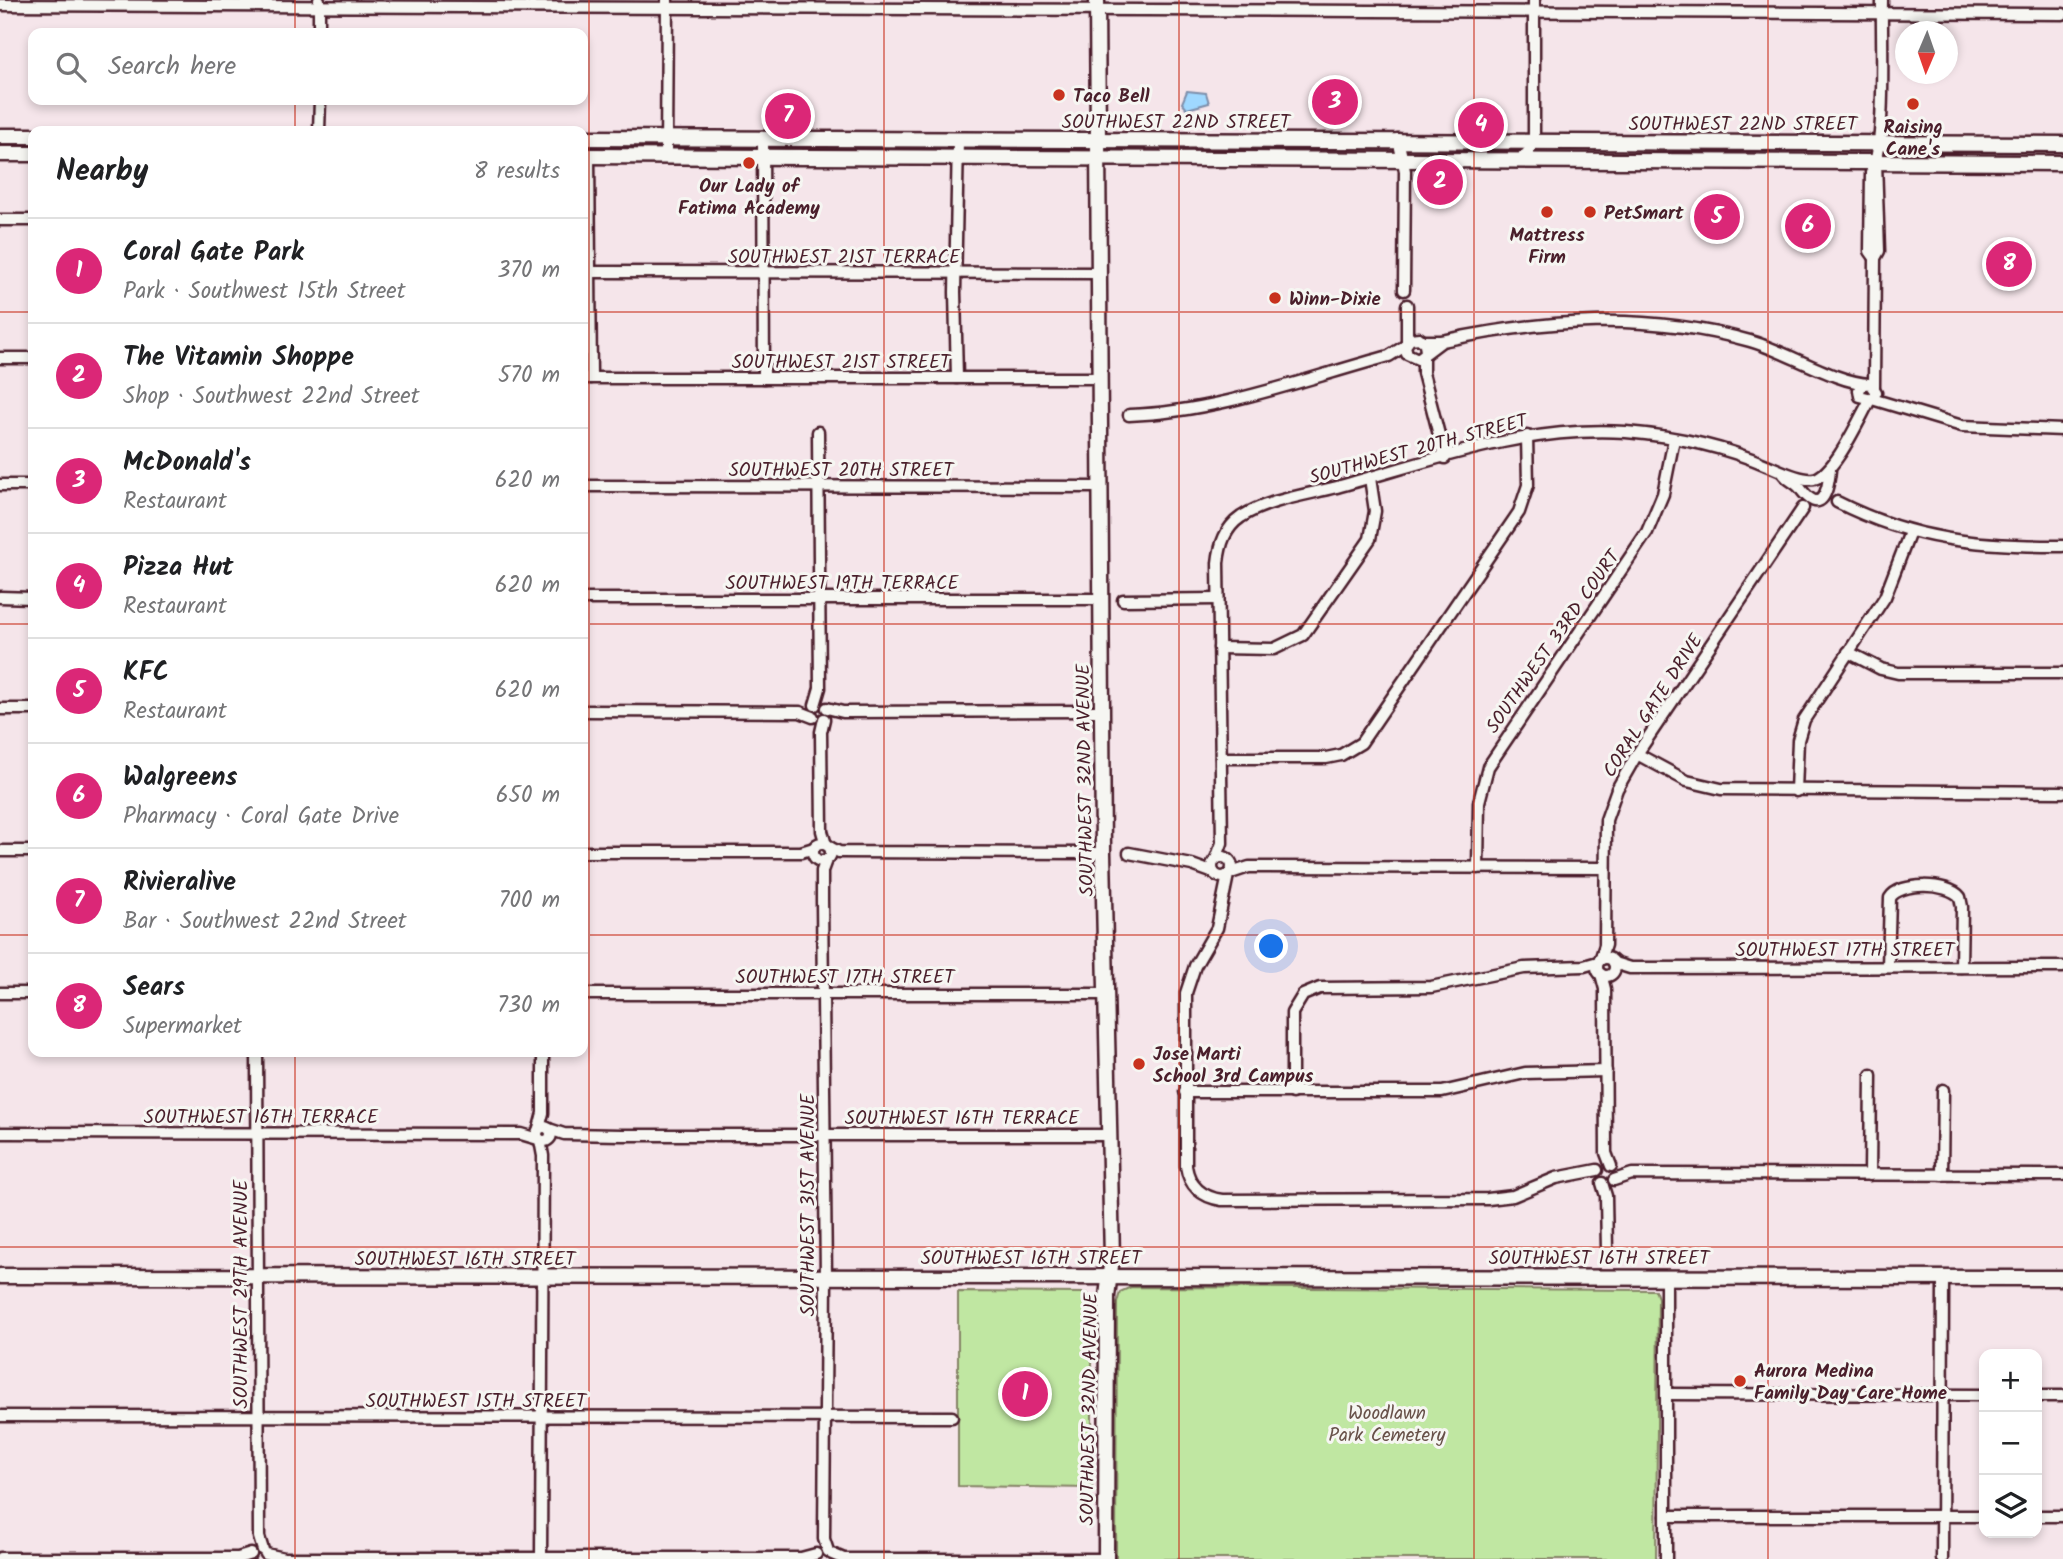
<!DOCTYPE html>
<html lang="en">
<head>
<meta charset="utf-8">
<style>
	:root { --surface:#fff; --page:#f2f2f2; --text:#202124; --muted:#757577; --line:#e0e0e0; --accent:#db2777 }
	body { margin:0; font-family:Kalam,sans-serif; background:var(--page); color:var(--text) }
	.controls { position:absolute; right:21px; bottom:21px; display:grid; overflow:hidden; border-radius:14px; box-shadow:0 4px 10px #0003 }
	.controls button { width:63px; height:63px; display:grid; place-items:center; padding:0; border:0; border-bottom:2px solid var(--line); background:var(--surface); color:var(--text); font:35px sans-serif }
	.compass { position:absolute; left:1895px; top:21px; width:63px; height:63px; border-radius:50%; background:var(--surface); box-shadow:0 4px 10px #0003; rotate:182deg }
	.you { position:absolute; left:1272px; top:947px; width:24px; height:24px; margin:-18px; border:5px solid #fff; border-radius:50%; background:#1a73e8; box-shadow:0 0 0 10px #1a73e833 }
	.badge { display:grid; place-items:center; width:46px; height:46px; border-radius:50%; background:var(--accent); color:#fff; font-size:23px; font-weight:700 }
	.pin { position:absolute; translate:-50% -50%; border:4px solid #fff; box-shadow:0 2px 7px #0006 }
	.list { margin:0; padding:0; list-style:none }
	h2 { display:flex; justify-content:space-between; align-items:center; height:91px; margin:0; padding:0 28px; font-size:30px }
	h2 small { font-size:23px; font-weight:400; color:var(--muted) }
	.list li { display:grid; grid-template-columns:46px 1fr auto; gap:21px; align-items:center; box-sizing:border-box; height:105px; padding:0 28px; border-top:2px solid var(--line) }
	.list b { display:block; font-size:26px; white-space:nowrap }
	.list p { margin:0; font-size:23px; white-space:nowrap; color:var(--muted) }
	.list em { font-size:23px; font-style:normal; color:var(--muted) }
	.icon { flex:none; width:38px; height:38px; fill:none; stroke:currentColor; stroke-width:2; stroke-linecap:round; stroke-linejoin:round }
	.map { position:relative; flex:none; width:2063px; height:1559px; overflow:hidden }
	.search { position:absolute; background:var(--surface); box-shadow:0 4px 10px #0003; left:28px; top:28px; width:560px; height:77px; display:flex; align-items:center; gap:18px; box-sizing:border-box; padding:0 24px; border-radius:14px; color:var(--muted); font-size:26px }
	.panel { position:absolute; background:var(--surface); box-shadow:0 4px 10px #0003; left:28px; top:126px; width:560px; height:931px; border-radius:14px }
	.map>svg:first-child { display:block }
</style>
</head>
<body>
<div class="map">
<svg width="2063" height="1559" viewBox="0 0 2063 1559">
	<rect width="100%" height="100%" fill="#f5e5ea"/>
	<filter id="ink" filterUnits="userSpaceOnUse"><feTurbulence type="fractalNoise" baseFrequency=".0143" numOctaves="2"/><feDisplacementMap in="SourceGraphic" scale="14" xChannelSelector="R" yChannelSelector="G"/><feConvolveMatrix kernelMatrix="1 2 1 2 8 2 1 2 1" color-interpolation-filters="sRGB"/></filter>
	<g filter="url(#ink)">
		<g fill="#c0e7a2" stroke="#858366" stroke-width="2">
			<polygon points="1131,1287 1655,1290 1658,1298 1656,1559 1116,1559 1117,1303 1120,1292"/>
			<polygon points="958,1292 1087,1293 1092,1301 1092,1488 958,1486"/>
		</g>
		<polygon fill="#9fd8ff" stroke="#7d8eaa" stroke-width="2" points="1187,91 1206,93 1209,103 1187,109 1182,103"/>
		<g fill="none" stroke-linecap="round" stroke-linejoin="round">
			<g stroke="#4a1f2b" stroke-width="15">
				<g id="street">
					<polyline points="319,0 319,33"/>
					<polyline points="0,5 2063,14"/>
					<polyline points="319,131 320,100"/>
					<polyline points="763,139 764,378"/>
					<polyline points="1398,139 1405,171 1404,290"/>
					<polyline points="589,156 591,378"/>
					<polyline points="666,156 667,0"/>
					<polyline points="1519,161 1529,151 1534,140 1534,0"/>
					<polyline points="0,220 33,220"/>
					<path d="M1875 258 1870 251 1871 173C1887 142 1881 40 1882 0"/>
					<polyline points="590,272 1098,273"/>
					<polyline points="1407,305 1407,341"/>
					<path d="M1424 341H1442C1545 319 1646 312 1750 341 1786 351 1836 383 1870 384L1876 392 1872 399 1860 396 1859 390 1863 384"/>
					<polyline points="1426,352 1425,343 1419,338 1410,339 1405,346 1407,354 1418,359 1442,341"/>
					<polyline points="1423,356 1423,373 1445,458"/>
					<polyline points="0,358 33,358"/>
					<polyline points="583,378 1099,378"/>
					<polyline points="957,378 955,292 958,140"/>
					<polyline points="1874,387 1875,258 1879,251 1876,162"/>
					<polyline points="1872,399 1962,426 2063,430"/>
					<path d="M1129 415C1218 412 1304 379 1389 356L1405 346"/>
					<path d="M1783 473C1787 480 1795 482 1800 488 1821 517 1828 492 1830 470"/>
					<polyline points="0,485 33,485"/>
					<polyline points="583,486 1100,487"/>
					<path d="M1837 502C1914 541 1979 546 2063 546"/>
					<polyline points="0,597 33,598"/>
					<polyline points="583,599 1101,599"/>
					<polyline points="1123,600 1218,599"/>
					<polyline points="1219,648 1274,649 1303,635 1370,539 1375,511 1370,478"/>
					<polyline points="1848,652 1881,669 1898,673 2063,673"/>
					<polyline points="815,705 820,688 818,432"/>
					<polyline points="827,708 843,712 1102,711"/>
					<polyline points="0,709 33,709"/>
					<polyline points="583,711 800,712 813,717"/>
					<polyline points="824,719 821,732 822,831 826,845"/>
					<polyline points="1637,754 1687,781 1721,789 2063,792"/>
					<polyline points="1221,758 1326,758 1341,755 1361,743 1519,512 1528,485 1527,436"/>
					<polyline points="1796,791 1798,740 1804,720 1885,597 1910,532"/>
					<circle cx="822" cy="852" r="9"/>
					<polyline points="829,847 839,852 1103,853"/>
					<polyline points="0,851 33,851"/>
					<polyline points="583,852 801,852 814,848"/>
					<polyline points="1129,853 1192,865 1214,873"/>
					<circle cx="1222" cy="867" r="10"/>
					<path d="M1216 859 1222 843 1218 563C1220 544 1225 528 1241 517 1267 500 1306 495 1337 487 1430 461 1527 425 1626 432 1674 436 1725 447 1769 466 1781 471 1801 481 1814 479 1835 474 1859 419 1870 400"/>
					<polyline points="826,860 822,871 822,900 826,1277 824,1539 828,1551"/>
					<polyline points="1478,868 1479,802 1488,767 1647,532 1663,494 1674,439"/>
					<polyline points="1231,873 1249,867 1604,868"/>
					<path d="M1228 875 1217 928 1195 966 1186 993V1166C1189 1186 1202 1197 1222 1200L1488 1199 1513 1196 1556 1178 1597 1170"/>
					<circle cx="1606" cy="967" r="9"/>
					<polyline points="1600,960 1605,945 1606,820 1617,789 1637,754 1803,508"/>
					<polyline points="1614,963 1630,968 2063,967"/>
					<path d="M1888 967 1890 898C1899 882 1948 882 1960 897L1962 907 1961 967"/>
					<polyline points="1601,974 1605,989 1606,1153 1611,1166"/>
					<polyline points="0,993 33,993"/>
					<polyline points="583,994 1106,994"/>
					<polyline points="257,1052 259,1537 263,1550"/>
					<polyline points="1185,1092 1442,1092 1525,1073 1606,1071"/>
					<polyline points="1292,1093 1292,1013 1303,995 1320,988 1431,987 1524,968 1584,966 1598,962"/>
					<circle cx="544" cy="1134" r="7"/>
					<polyline points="539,1128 543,1113 543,1052"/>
					<polyline points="549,1129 564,1134 622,1135 1109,1135"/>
					<polyline points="0,1133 521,1134 538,1139"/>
					<polyline points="540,1140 543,1156 541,1559"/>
					<polyline points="1870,1175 1871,1075"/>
					<polyline points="1942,1175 1943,1090"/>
					<polyline points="1614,1180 1632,1174 2063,1175"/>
					<polyline points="1602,1183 1606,1196 1607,1250"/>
					<polyline points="1667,1394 1984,1395"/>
					<polyline points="2037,1396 2063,1396"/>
					<polyline points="0,1416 952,1417"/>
					<polyline points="1666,1516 1984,1516"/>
					<polyline points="2037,1516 2063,1516"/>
					<polyline points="266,1554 284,1558 801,1558 816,1554"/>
					<polyline points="832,1554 844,1559 1106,1559"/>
					<polyline points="0,1558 238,1558 251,1554"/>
					<polyline points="1666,1559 1666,1277"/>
					<polyline points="1942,1559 1943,1278"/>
				</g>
			</g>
			<g stroke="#4a1f2b" stroke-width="19">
				<g id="secondary">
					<polyline points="1097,0 1103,853 1112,1258 1107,1296 1106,1559"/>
					<polyline points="0,136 33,136"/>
					<polyline points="583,138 2063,144"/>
					<polyline points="0,154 33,154"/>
					<polyline points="583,156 2063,163"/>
					<polyline points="0,1276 2063,1278"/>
				</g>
			</g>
			<use href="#street" stroke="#f6f6f2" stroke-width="10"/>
			<use href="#secondary" stroke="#f6f6f2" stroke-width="14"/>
		</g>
	</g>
	<path fill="none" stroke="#c8321e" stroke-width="2" stroke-opacity="0.55" d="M295 0V33M589 0V1559M884 0V1559M1179 0V1559M1474 0V1559M1768 0V1559M295 100V131M0 312H33M583 312H2063M0 624H33M583 624H2063M0 935H33M583 935H2063M295 1052V1559M0 1247H2063"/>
	<g fill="#c8321e" stroke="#f6f6f2" stroke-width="2.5">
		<circle cx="1059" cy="95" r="7"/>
		<circle cx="1913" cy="104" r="7"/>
		<circle cx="749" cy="163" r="7"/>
		<circle cx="1547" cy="212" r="7"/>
		<circle cx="1590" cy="212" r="7"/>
		<circle cx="1275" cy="298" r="7"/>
		<circle cx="1139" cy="1064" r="7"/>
		<circle cx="1740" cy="1381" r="7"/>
	</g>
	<g text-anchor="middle" stroke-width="6" stroke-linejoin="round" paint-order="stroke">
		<g font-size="19" font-weight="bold" fill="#4a1f2b" stroke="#f6f6f2" text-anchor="start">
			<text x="1073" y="102">Taco Bell</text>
			<text x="1913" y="133" text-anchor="middle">Raising<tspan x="1913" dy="22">Cane's</tspan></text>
			<text x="749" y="192" text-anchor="middle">Our Lady of<tspan x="749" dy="22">Fatima Academy</tspan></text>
			<text x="1604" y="219">PetSmart</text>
			<text x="1547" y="241" text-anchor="middle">Mattress<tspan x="1547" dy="22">Firm</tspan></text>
			<text x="1289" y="305">Winn-Dixie</text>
			<text x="1153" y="1060">Jose Marti<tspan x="1153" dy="22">School 3rd Campus</tspan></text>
			<text x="1754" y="1377">Aurora Medina<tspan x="1754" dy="22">Family Day Care Home</tspan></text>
		</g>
		<g font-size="19" fill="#4a1f2b" stroke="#f6f6f2">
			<text x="1176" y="128">SOUTHWEST 22ND STREET</text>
			<text x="1743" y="130">SOUTHWEST 22ND STREET</text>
			<text x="844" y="263">SOUTHWEST 21ST TERRACE</text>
			<text x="841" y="368">SOUTHWEST 21ST STREET</text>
			<text transform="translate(1418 448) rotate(-15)" y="7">SOUTHWEST 20TH STREET</text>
			<text x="841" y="476">SOUTHWEST 20TH STREET</text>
			<text x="842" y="589">SOUTHWEST 19TH TERRACE</text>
			<text transform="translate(1552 641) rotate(-55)" y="7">SOUTHWEST 33RD COURT</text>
			<text transform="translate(1652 705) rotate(-57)" y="7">CORAL GATE DRIVE</text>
			<text transform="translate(1084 780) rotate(-91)" y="7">SOUTHWEST 32ND AVENUE</text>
			<text x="1845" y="956">SOUTHWEST 17TH STREET</text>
			<text x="845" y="983">SOUTHWEST 17TH STREET</text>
			<text x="261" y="1123">SOUTHWEST 16TH TERRACE</text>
			<text x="962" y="1124">SOUTHWEST 16TH TERRACE</text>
			<text transform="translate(807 1205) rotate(-90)" y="7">SOUTHWEST 31ST AVENUE</text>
			<text x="1031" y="1264">SOUTHWEST 16TH STREET</text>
			<text x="1599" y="1264">SOUTHWEST 16TH STREET</text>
			<text x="465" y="1265">SOUTHWEST 16TH STREET</text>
			<text transform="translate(240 1294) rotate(-90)" y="7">SOUTHWEST 29TH AVENUE</text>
			<text x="476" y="1407">SOUTHWEST 15TH STREET</text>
			<text transform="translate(1088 1409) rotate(-89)" y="7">SOUTHWEST 32ND AVENUE</text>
		</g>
		<g font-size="19" fill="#685149" stroke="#f6f6f2">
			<text x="1387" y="1419">Woodlawn<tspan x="1387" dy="22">Park Cemetery</tspan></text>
		</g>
	</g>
</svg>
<div class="controls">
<button>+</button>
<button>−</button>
<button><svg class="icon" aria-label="layers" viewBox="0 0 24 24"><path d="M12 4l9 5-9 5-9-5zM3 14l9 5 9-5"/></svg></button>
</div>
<svg class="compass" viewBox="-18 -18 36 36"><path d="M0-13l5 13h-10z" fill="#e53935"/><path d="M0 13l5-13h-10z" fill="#757577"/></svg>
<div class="you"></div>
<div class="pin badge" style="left:1025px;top:1394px">1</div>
<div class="pin badge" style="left:1440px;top:182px">2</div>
<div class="pin badge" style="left:1335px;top:102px">3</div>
<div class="pin badge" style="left:1481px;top:125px">4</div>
<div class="pin badge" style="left:1717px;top:217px">5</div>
<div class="pin badge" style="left:1808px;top:226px">6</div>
<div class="pin badge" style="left:788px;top:116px">7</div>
<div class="pin badge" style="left:2009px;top:264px">8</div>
<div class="search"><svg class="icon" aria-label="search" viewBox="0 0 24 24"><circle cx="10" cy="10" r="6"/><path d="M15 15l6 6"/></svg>Search here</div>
<section class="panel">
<h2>Nearby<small>8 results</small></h2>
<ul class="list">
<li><span class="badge">1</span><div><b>Coral Gate Park</b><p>Park · Southwest 15th Street</p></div><em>370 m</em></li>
<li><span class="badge">2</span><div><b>The Vitamin Shoppe</b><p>Shop · Southwest 22nd Street</p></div><em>570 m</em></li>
<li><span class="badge">3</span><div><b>McDonald's</b><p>Restaurant</p></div><em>620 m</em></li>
<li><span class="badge">4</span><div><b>Pizza Hut</b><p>Restaurant</p></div><em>620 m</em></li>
<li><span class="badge">5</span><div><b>KFC</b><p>Restaurant</p></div><em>620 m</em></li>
<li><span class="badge">6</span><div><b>Walgreens</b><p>Pharmacy · Coral Gate Drive</p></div><em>650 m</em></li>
<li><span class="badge">7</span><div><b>Rivieralive</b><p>Bar · Southwest 22nd Street</p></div><em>700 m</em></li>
<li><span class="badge">8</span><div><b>Sears</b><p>Supermarket</p></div><em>730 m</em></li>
</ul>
</section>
</div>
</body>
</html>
